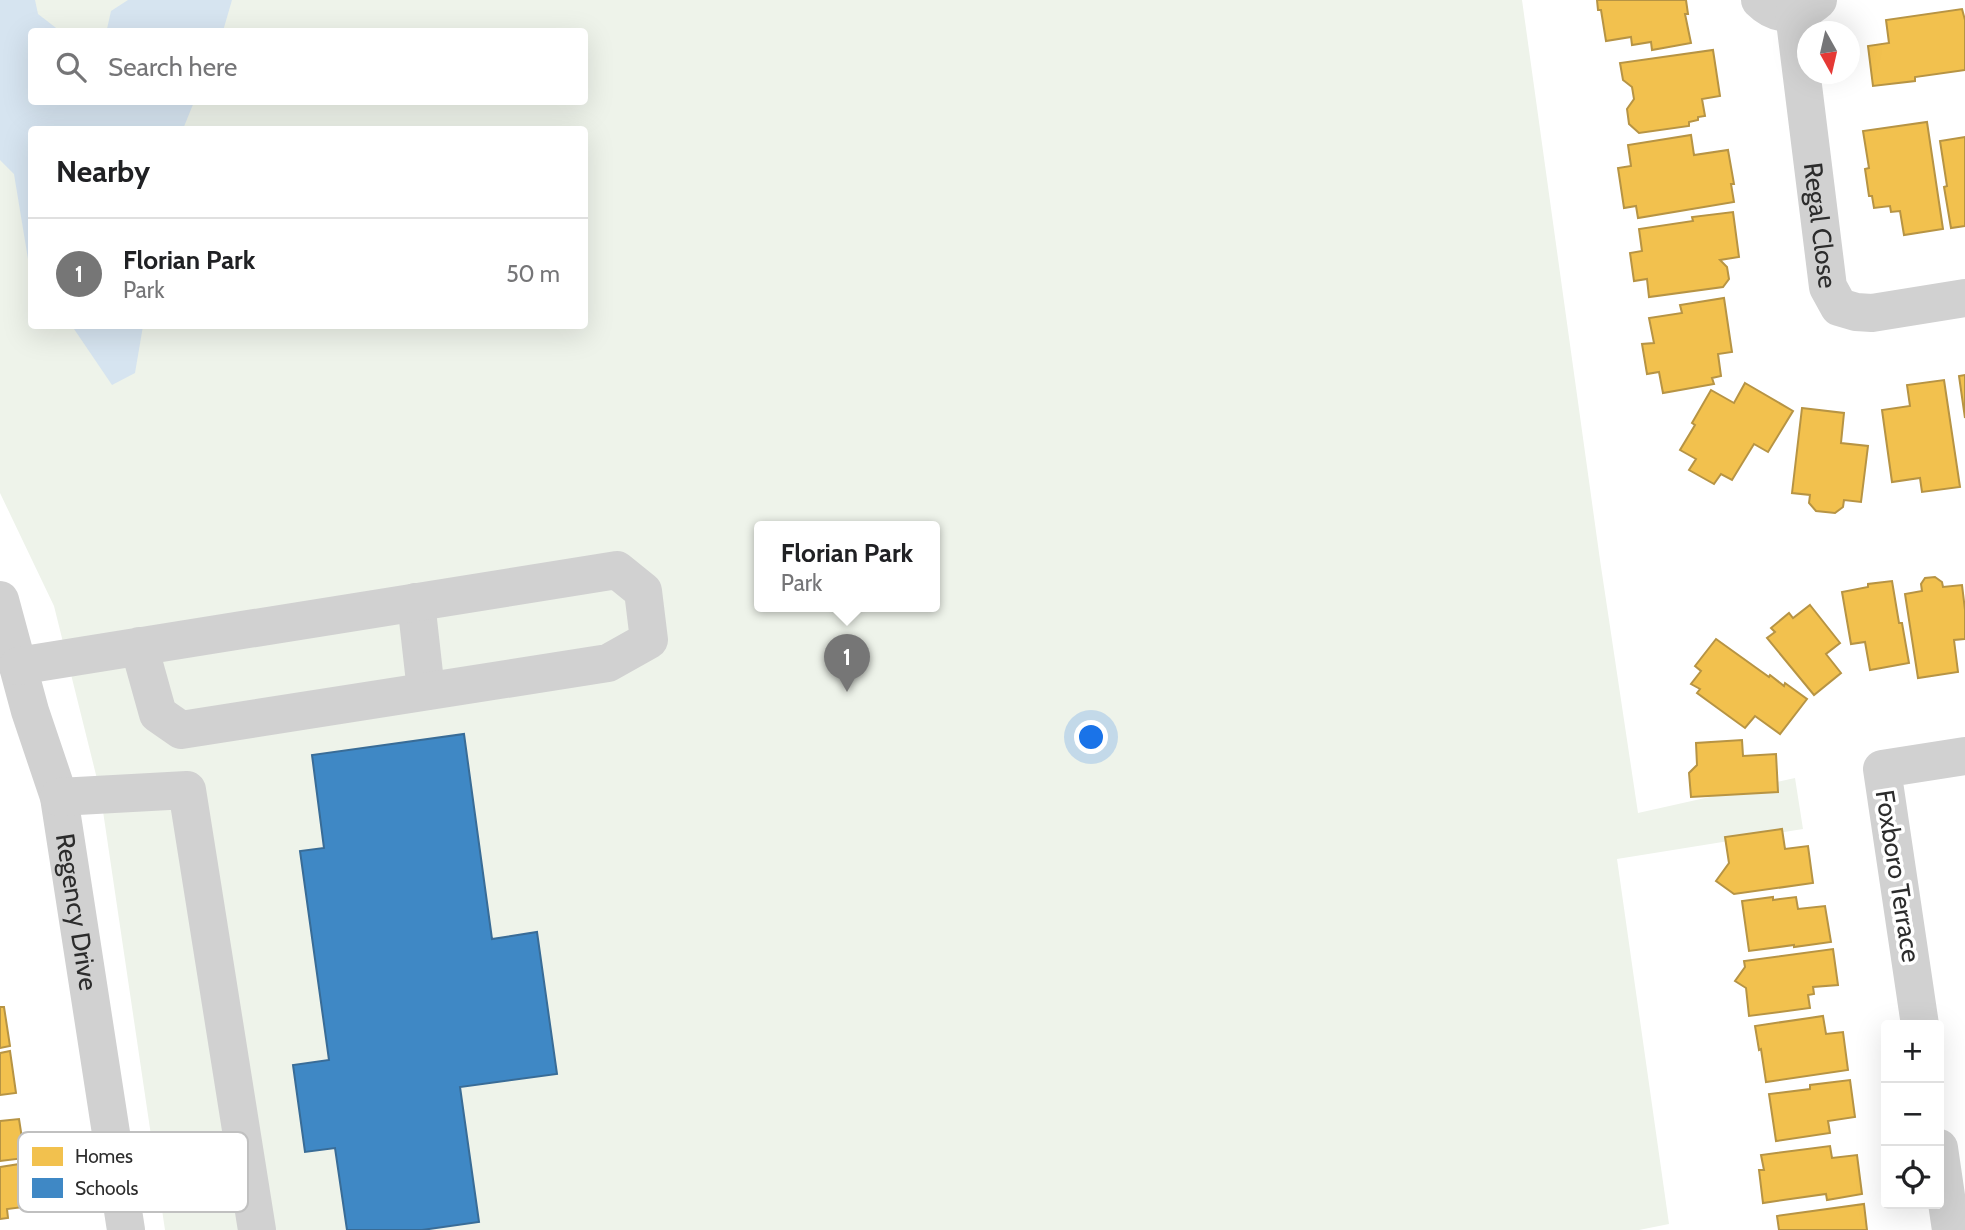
<!DOCTYPE html>
<html lang="en">
<head>
<meta charset="utf-8">
<style>
	:root { --surface:#fff; --page:#f2f2f2; --text:#202124; --muted:#757577; --line:#e0e0e0; --accent:#767676 }
	body { margin:0; font-family:Cabin,sans-serif; background:var(--page); color:var(--text) }
	.controls { position:absolute; right:21px; bottom:21px; display:grid; overflow:hidden; border-radius:7px; box-shadow:0 7px 28px #0002 }
	.controls button { width:63px; height:63px; display:grid; place-items:center; padding:0; border:0; border-bottom:2px solid var(--line); background:var(--surface); color:var(--text); font:35px sans-serif }
	.compass { position:absolute; left:1797px; top:21px; width:63px; height:63px; border-radius:50%; background:var(--surface); box-shadow:0 7px 28px #0002; rotate:172deg }
	.you { position:absolute; left:1092px; top:738px; width:24px; height:24px; margin:-18px; border:5px solid #fff; border-radius:50%; background:#1a73e8; box-shadow:0 0 0 10px #1a73e833 }
	.badge { display:grid; place-items:center; width:46px; height:46px; border-radius:50%; background:var(--accent); color:#fff; font-size:23px; font-weight:700 }
	.pin { position:absolute; translate:-50% -58px; filter:drop-shadow(0 2px 4px #0008) }
	.pin::after { content:''; position:absolute; top:37px; width:24px; height:21px; background:inherit; clip-path:polygon(0 0,100% 0,50% 100%) }
	.popup { position:absolute; left:754px; top:521px; width:186px; height:91px; box-sizing:border-box; display:grid; place-content:center; border-radius:7px; background:var(--surface); filter:drop-shadow(0 2px 5px #0005); font-size:23px; white-space:nowrap; color:var(--muted) }
	.popup b { font-size:26px; color:var(--text) }
	.popup::after { content:''; position:absolute; left:50%; top:100%; margin-left:-14px; border:14px solid transparent; border-top-color:var(--surface) }
	.list { margin:0; padding:0; list-style:none }
	h2 { display:flex; justify-content:space-between; align-items:center; height:91px; margin:0; padding:0 28px; font-size:30px }
	h2 small { font-size:23px; font-weight:400; color:var(--muted) }
	.list li { display:grid; grid-template-columns:46px 1fr auto; gap:21px; align-items:center; box-sizing:border-box; height:112px; padding:0 28px; border-top:2px solid var(--line) }
	.list b { display:block; font-size:26px; white-space:nowrap }
	.list p { margin:0; font-size:23px; white-space:nowrap; color:var(--muted) }
	.list em { font-size:23px; font-style:normal; color:var(--muted) }
	.icon { flex:none; width:38px; height:38px; fill:none; stroke:currentColor; stroke-width:2; stroke-linecap:round; stroke-linejoin:round }
	.map { position:relative; flex:none; width:1965px; height:1230px; overflow:hidden }
	.search { position:absolute; background:var(--surface); box-shadow:0 7px 28px #0002; left:28px; top:28px; width:560px; height:77px; display:flex; align-items:center; gap:18px; box-sizing:border-box; padding:0 24px; border-radius:7px; color:var(--muted); font-size:26px }
	.panel { position:absolute; background:var(--surface); box-shadow:0 7px 28px #0002; left:28px; top:126px; width:560px; height:203px; border-radius:7px }
	.map>svg:first-child { display:block }
</style>
</head>
<body>
<div class="map">
<svg width="1965" height="1230" viewBox="0 0 1965 1230">
	<rect width="100%" height="100%" fill="#fff"/>
	<path fill="#eef3ea" fill-rule="evenodd" d="M0 0H1522L1600 560 1638 813 1795 778 1803 829 1617 859 1669 1224 1639 1230H165L100 791 54 606 0 493ZM32 32H584V102H32ZM32 130H584V326H32ZM760 526H934V606H760Z"/>
	<g fill="#d6e4f0">
		<polygon points="0,0 35,0 38,14 60,31 32,32 32,102 194,102 183,129 32,130 31,264 28,259 14,174 0,160"/>
		<polygon points="128,0 232,0 223,31 100,31 107,29 111,11"/>
		<polygon points="72,326 143,326 135,373 112,385"/>
	</g>
	<g fill="#f2c14e" stroke="#b79444" stroke-width="2">
		<polygon points="1597,0 1686,0 1688,14 1685,14 1691,43 1652,50 1651,42 1632,45 1631,37 1606,41 1601,10 1598,10"/>
		<polygon points="1962,9 1965,20 1965,70 1915,77 1915,81 1873,86 1868,46 1889,43 1886,20"/>
		<polygon points="1713,50 1720,96 1702,99 1705,116 1698,117 1698,120 1689,122 1689,126 1639,133 1629,124 1627,109 1634,99 1632,87 1623,80 1620,63"/>
		<polygon points="1927,122 1943,229 1904,235 1900,211 1891,212 1890,206 1874,208 1872,196 1869,196 1865,169 1869,168 1863,131"/>
		<polygon points="1691,135 1694,155 1728,150 1734,184 1731,184 1734,202 1638,218 1636,206 1624,208 1618,168 1631,166 1628,145"/>
		<polygon points="1965,137 1965,226 1951,228 1944,187 1947,186 1940,141"/>
		<polygon points="1733,212 1739,257 1720,260 1727,267 1729,279 1723,287 1649,297 1647,279 1634,281 1630,253 1642,251 1639,229 1693,221 1692,217"/>
		<polygon points="1724,298 1732,352 1718,354 1721,376 1712,378 1714,384 1663,393 1659,372 1647,374 1642,344 1654,343 1649,318 1682,313 1680,305"/>
		<polygon points="1965,375 1965,418 1959,376"/>
		<polygon points="1944,380 1960,487 1922,492 1920,478 1892,482 1882,410 1910,406 1907,385"/>
		<polygon points="1745,383 1793,411 1768,452 1754,444 1732,480 1721,474 1714,484 1689,470 1696,459 1680,450 1695,425 1692,423 1711,390 1734,403"/>
		<polygon points="1802,408 1844,413 1841,443 1868,446 1861,502 1844,500 1843,507 1835,513 1816,511 1809,503 1810,495 1792,493"/>
		<polygon points="1935,577 1942,582 1943,587 1962,585 1965,610 1965,639 1954,640 1958,672 1918,678 1905,594 1922,591 1921,584 1925,578"/>
		<polygon points="1892,581 1899,623 1902,623 1909,663 1870,670 1865,642 1851,644 1842,592 1868,587 1868,584"/>
		<polygon points="1810,605 1840,643 1826,654 1841,673 1814,695 1767,638 1775,632 1771,628 1789,613 1793,618"/>
		<polygon points="1716,639 1769,677 1770,675 1784,686 1785,683 1807,699 1780,734 1755,716 1745,728 1697,693 1700,689 1691,684 1701,671 1695,666"/>
		<polygon points="1742,740 1743,756 1776,754 1778,792 1691,797 1689,773 1697,765 1696,743"/>
		<polygon points="1782,829 1785,849 1808,846 1813,883 1734,894 1716,881 1729,863 1725,837"/>
		<polygon points="1773,897 1773,900 1796,897 1798,909 1825,906 1831,942 1794,947 1794,945 1749,951 1742,901"/>
		<polygon points="1833,949 1838,985 1813,987 1814,994 1808,995 1810,1008 1749,1016 1746,988 1735,981 1745,967 1744,961"/>
		<polygon points="0,1007 4,1007 10,1046 0,1048"/>
		<polygon points="1823,1016 1826,1034 1843,1032 1848,1070 1766,1082 1761,1049 1759,1050 1755,1026"/>
		<polygon points="10,1051 16,1093 0,1095 0,1053"/>
		<polygon points="1850,1080 1855,1117 1828,1121 1830,1133 1776,1141 1769,1094 1810,1089 1810,1085"/>
		<polygon points="19,1119 25,1158 0,1161 0,1121"/>
		<polygon points="1830,1146 1832,1158 1857,1155 1862,1194 1827,1200 1826,1194 1763,1203 1759,1170 1764,1170 1761,1155"/>
		<polygon points="26,1163 32,1206 7,1209 8,1218 0,1219 0,1167"/>
		<polygon points="1864,1204 1867,1230 1779,1230 1777,1216"/>
	</g>
	<polygon fill="#3f88c5" stroke="#396c97" stroke-width="2" points="464,734 492,939 537,932 557,1074 460,1087 479,1222 422,1230 347,1230 335,1148 305,1152 293,1065 329,1060 300,851 324,848 312,755"/>
	<g fill="none" stroke-linecap="round" stroke-linejoin="round">
		<g stroke="#d1d1d1" stroke-width="38">
			<path d="M1760 0C1778 18 1800 16 1818 0"/>
			<path id="s1" d="M1794 13 1828 287 1839 307 1856 312 1872 313 1965 298"/>
			<path id="s2" d="M0 600 30 711 59 797 126 1230"/>
			<polyline points="416,602 426,691"/>
			<polyline points="18,666 617,570 643,591 649,640 608,663 181,730 158,714 139,646"/>
			<polyline points="59,797 187,790 257,1230"/>
			<polyline points="1920,1025 1882,769 1965,756"/>
			<polyline points="1939,1148 1951,1230"/>
		</g>
	</g>
	<g text-anchor="middle" stroke-width="7" stroke-linejoin="round" paint-order="stroke">
		<g font-size="26" fill="#2c2c2c" stroke="#fff">
			<text dy="9" stroke="none"><textPath href="#s1" startOffset="214">Regal Close</textPath></text>
			<text transform="translate(1898 876) rotate(81)" y="9">Foxboro Terrace</text>
			<text dy="9" stroke="none"><textPath href="#s2" startOffset="322">Regency Drive</textPath></text>
		</g>
	</g>
	<rect x="18" y="1132" width="230" height="80" rx="10" fill="#fff" stroke="#c0c0c0" stroke-width="2"/>
	<rect x="32" y="1147" width="31" height="19" fill="#f2c14e"/>
	<rect x="32" y="1178" width="31" height="20" fill="#3f88c5"/>
	<g font-size="19" fill="#2c2c2c">
		<text x="75" y="1163">Homes</text>
		<text x="75" y="1195">Schools</text>
	</g>
</svg>
<div class="controls">
<button>+</button>
<button>−</button>
<button><svg class="icon" aria-label="locate" viewBox="0 0 24 24"><circle cx="12" cy="12" r="6"/><path d="M12 2v4M12 18v4M2 12h4M18 12h4"/></svg></button>
</div>
<svg class="compass" viewBox="-18 -18 36 36"><path d="M0-13l5 13h-10z" fill="#e53935"/><path d="M0 13l5-13h-10z" fill="#757577"/></svg>
<div class="you"></div>
<div class="pin badge" style="left:847px;top:692px">1</div>
<div class="popup"><b>Florian Park</b>Park</div>
<div class="search"><svg class="icon" aria-label="search" viewBox="0 0 24 24"><circle cx="10" cy="10" r="6"/><path d="M15 15l6 6"/></svg>Search here</div>
<section class="panel">
<h2>Nearby<small></small></h2>
<ul class="list">
<li><span class="badge">1</span><div><b>Florian Park</b><p>Park</p></div><em>50 m</em></li>
</ul>
</section>
</div>
</body>
</html>
